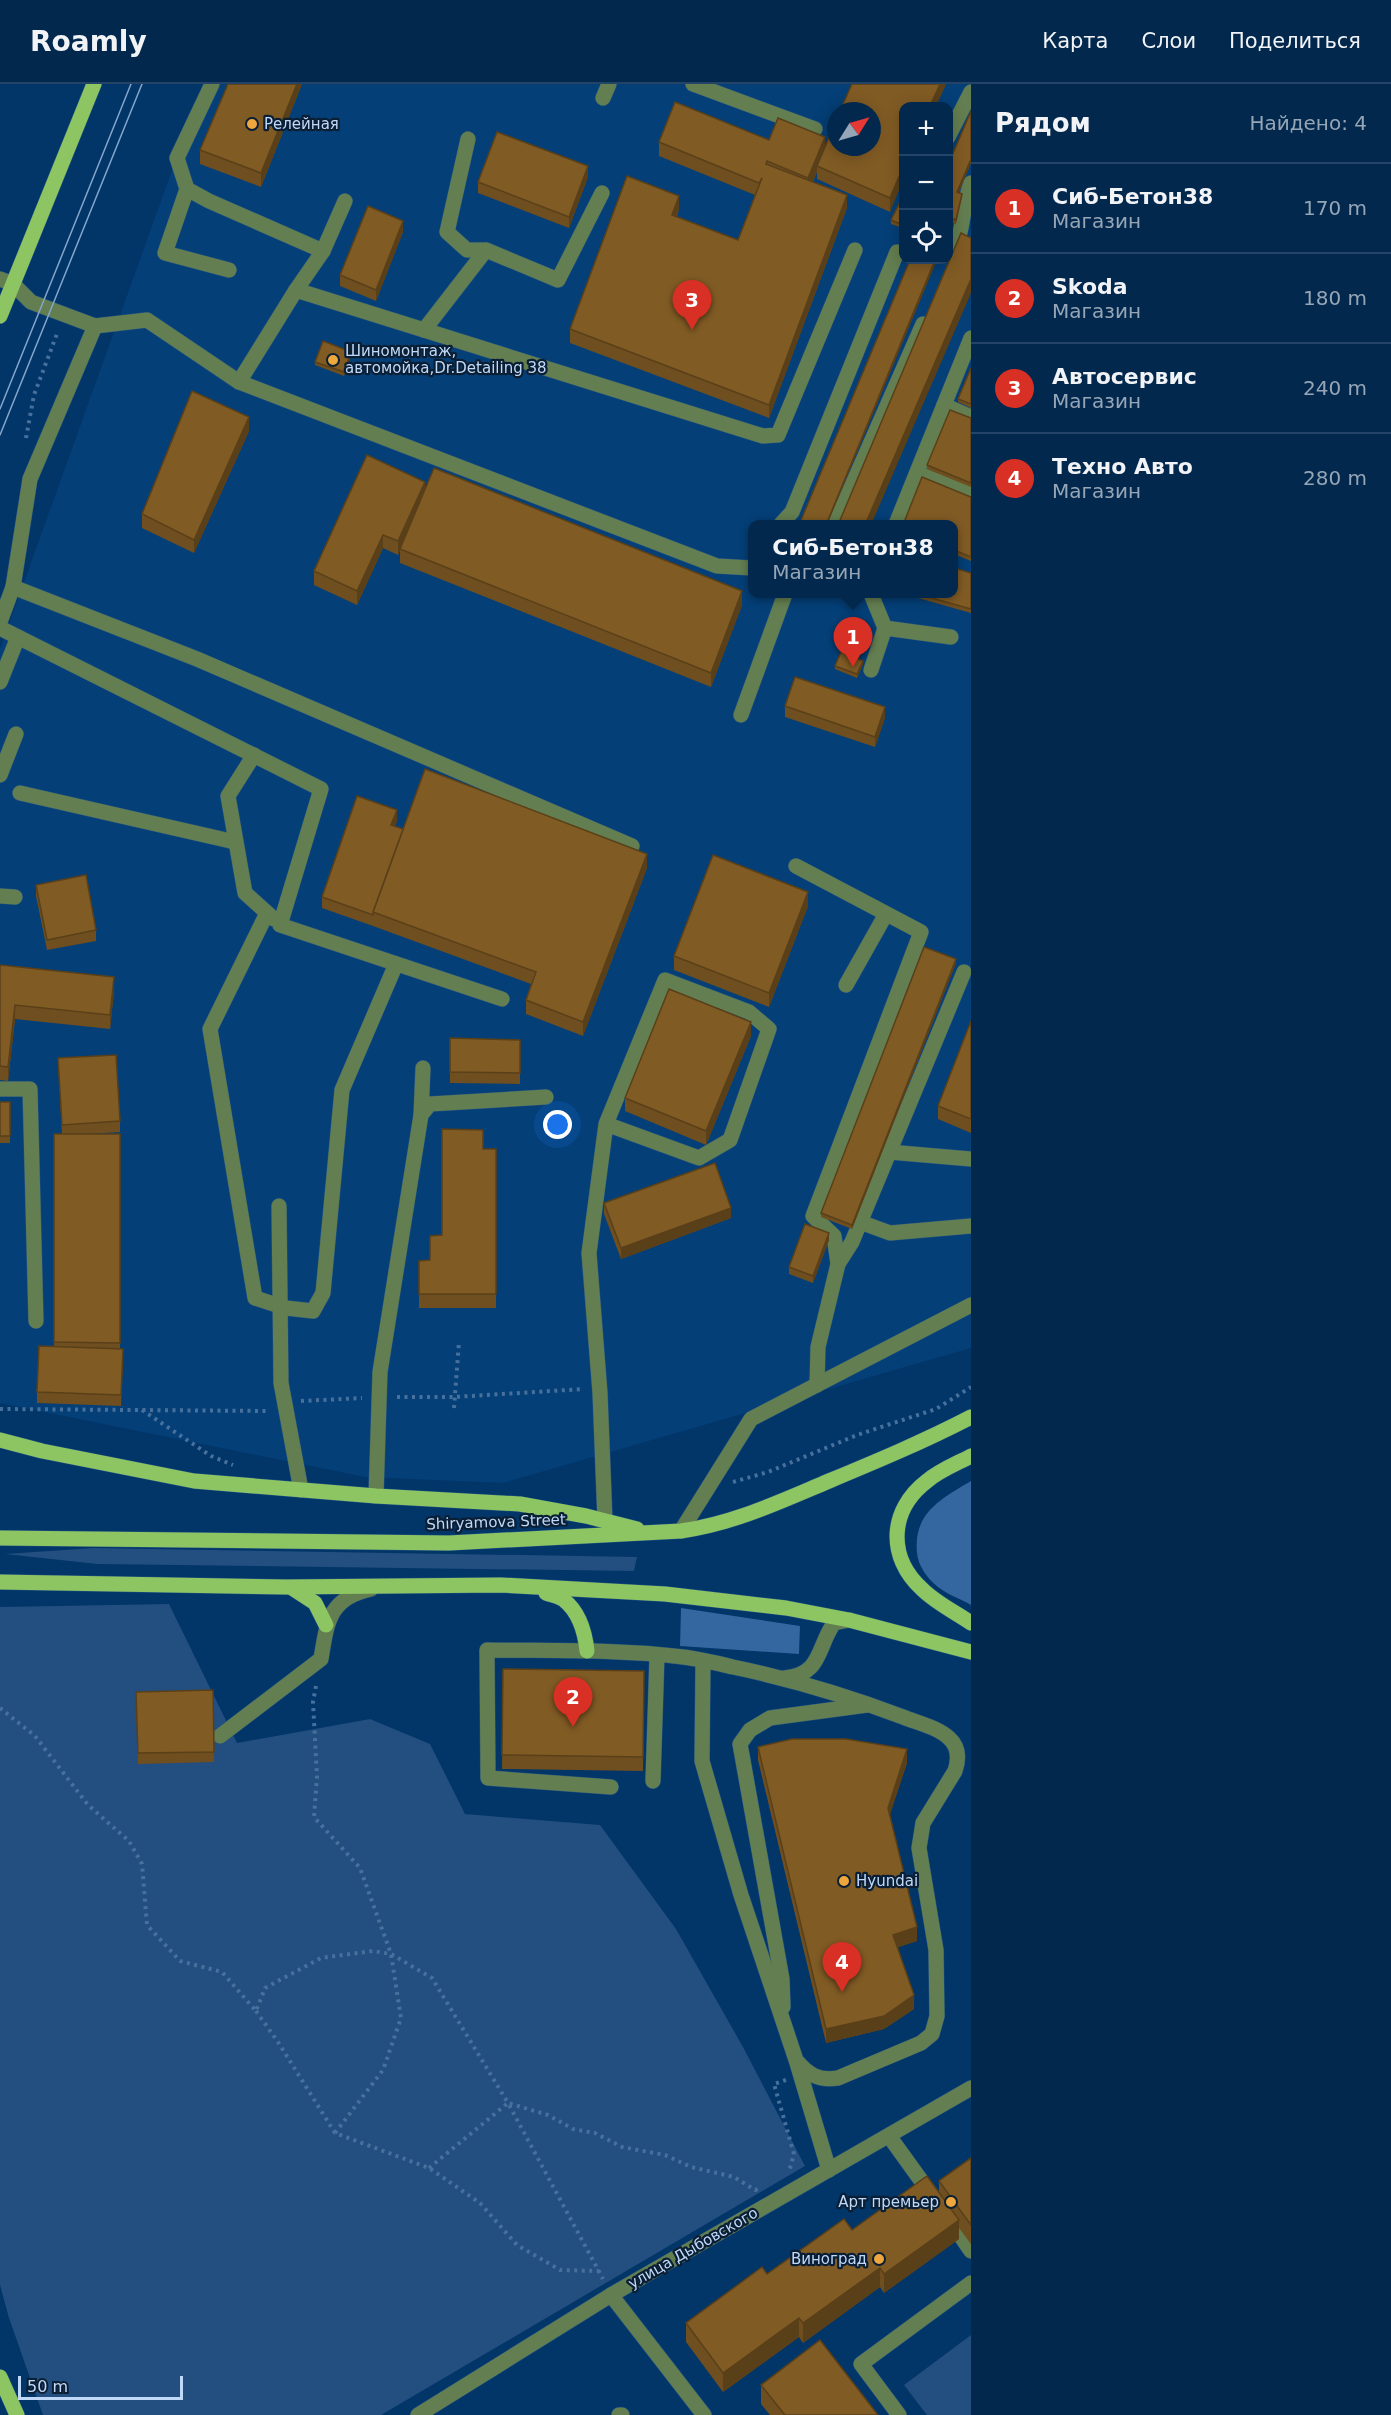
<!DOCTYPE html>
<html lang="ru">
<head>
<meta charset="utf-8">
<style>
	:root { --surface:#02284e; --page:#103458; --text:#f1f3f6; --muted:#96a6b6; --line:#234466; --accent:#d93025 }
	body { margin:0; font-family:"DejaVu Sans",sans-serif; background:var(--page); color:var(--text) }
	.controls { position:absolute; right:18px; top:18px; display:grid; overflow:hidden; border-radius:12px; box-shadow:0 3px 15px #0003 }
	.controls button { width:54px; height:54px; display:grid; place-items:center; padding:0; border:0; border-bottom:2px solid var(--line); background:var(--surface); color:var(--text); font:30px sans-serif }
	.compass { position:absolute; left:827px; top:18px; width:54px; height:54px; border-radius:50%; background:var(--surface); box-shadow:0 3px 15px #0003; rotate:53deg }
	.scale { position:absolute; left:18px; bottom:15px; width:165px; box-sizing:border-box; padding-left:6px; border:3px solid #c0d9f8; border-top:0; font-size:16px; line-height:21px; white-space:nowrap; color:#c0d9f8; -webkit-text-stroke:4px #0a1e34; paint-order:stroke }
	.you { position:absolute; left:558px; top:1041px; width:21px; height:21px; margin:-15px; border:4px solid #fff; border-radius:50%; background:#1a73e8; box-shadow:0 0 0 9px #1a73e833 }
	.badge { display:grid; place-items:center; width:39px; height:39px; border-radius:50%; background:var(--accent); color:#fff; font-size:20px; font-weight:700 }
	.pin { position:absolute; translate:-50% -50px; filter:drop-shadow(0 2px 3px #0008) }
	.pin::after { content:''; position:absolute; top:32px; width:21px; height:18px; background:inherit; clip-path:polygon(0 0,100% 0,50% 100%) }
	.popup { position:absolute; left:748px; top:436px; width:210px; height:78px; box-sizing:border-box; display:grid; place-content:center; border-radius:12px; background:var(--surface); filter:drop-shadow(0 2px 4px #0005); font-size:20px; white-space:nowrap; color:var(--muted) }
	.popup b { font-size:22px; color:var(--text) }
	.popup::after { content:''; position:absolute; left:50%; top:100%; margin-left:-12px; border:12px solid transparent; border-top-color:var(--surface) }
	.list { margin:0; padding:0; list-style:none }
	h2 { display:flex; justify-content:space-between; align-items:center; height:78px; margin:0; padding:0 24px; font-size:26px }
	h2 small { font-size:20px; font-weight:400; color:var(--muted) }
	.list li { display:grid; grid-template-columns:39px 1fr auto; gap:18px; align-items:center; box-sizing:border-box; height:90px; padding:0 24px; border-top:2px solid var(--line) }
	.list b { display:block; font-size:22px; white-space:nowrap }
	.list p { margin:0; font-size:20px; white-space:nowrap; color:var(--muted) }
	.list em { font-size:20px; font-style:normal; color:var(--muted) }
	.icon { flex:none; width:33px; height:33px; fill:none; stroke:currentColor; stroke-width:2; stroke-linecap:round; stroke-linejoin:round }
	.map { position:relative; flex:none; width:971px; height:2331px; overflow:hidden }
	header { display:flex; align-items:center; gap:36px; box-sizing:border-box; height:84px; padding:0 30px; background:var(--surface); border-bottom:2px solid var(--line) }
	header strong { font-size:28px }
	nav { display:flex; gap:33px; margin-inline-start:auto; font-size:21px }
	main { display:flex }
	aside { flex:1; background:var(--surface) }
	.map>svg:first-child { display:block }
</style>
</head>
<body>
<header>
<strong>Roamly</strong>
<nav><a>Карта</a><a>Слои</a><a>Поделиться</a></nav>
</header>
<main>
<div class="map">
<svg width="971" height="2331" viewBox="0 0 971 2331">
	<rect width="100%" height="100%" fill="#023568"/>
	<path fill="#043f77" fill-rule="evenodd" d="M203 0H971V1264L503 1399 365 1393 0 1319V565ZM904 22H948V176H904ZM836 27H872V63H836ZM752 440H954V510H752Z"/>
	<g fill="#224e80">
		<polygon points="93,1464 637,1473 634,1487 97,1480 5,1470"/>
		<polygon points="169,1520 237,1659 370,1635 430,1660 465,1730 600,1741 676,1845 743,1963 805,2082 381,2331 43,2331 9,2234 0,2201 0,1523"/>
		<polygon points="971,2251 971,2331 927,2331 904,2301"/>
	</g>
	<g fill="#3466a0">
		<path d="M971 1397V1521C961 1515 948 1511 938 1503 928 1495 918 1482 917 1469 913 1429 941 1415 971 1397Z"/>
		<polygon points="681,1524 800,1542 799,1570 680,1562"/>
	</g>
	<g fill="none" stroke-linecap="round" stroke-linejoin="round">
		<g stroke="#245382" stroke-width="16">
			<g id="minor">
				<polyline points="212,0 177,74 187,105 209,117 323,167"/>
				<polyline points="693,0 815,45"/>
				<polyline points="603,14 609,0"/>
				<polyline points="948,53 971,8"/>
				<polyline points="468,55 447,148 467,166 486,166 558,196 602,109"/>
				<polyline points="187,105 165,169 229,186"/>
				<path d="M954 168C964 146 962 121 971 99"/>
				<polyline points="0,195 13,200 31,218 95,242 147,236 239,298 717,482 752,484"/>
				<polyline points="296,206 323,167 345,117"/>
				<polyline points="424,246 486,166"/>
				<polyline points="239,298 296,206 763,352 778,351 855,166"/>
				<polyline points="944,321 971,333"/>
				<polyline points="917,389 971,410"/>
				<polyline points="781,440 792,428 897,168"/>
				<polyline points="835,440 923,240"/>
				<polyline points="896,440 971,254"/>
				<polyline points="13,503 197,575 632,762"/>
				<polyline points="871,510 885,544 951,553"/>
				<polyline points="0,538 13,503 30,395 95,242"/>
				<polyline points="0,544 321,705 280,841 502,915"/>
				<polyline points="871,586 885,544"/>
				<polyline points="0,598 18,553"/>
				<polyline points="741,631 785,510"/>
				<polyline points="254,671 228,712 245,809 274,835"/>
				<polyline points="0,691 16,650"/>
				<polyline points="20,709 235,758"/>
				<polyline points="796,782 921,848 813,1132 834,1152 838,1180"/>
				<polyline points="0,812 15,813"/>
				<polyline points="267,829 210,945 255,1214 286,1224 313,1227 323,1209 342,1006 396,880"/>
				<polyline points="846,901 886,830"/>
				<polyline points="0,1005 30,1005 36,1237"/>
				<polyline points="421,1031 423,984"/>
				<polyline points="889,1068 971,1075"/>
				<polyline points="279,1122 281,1299 301,1406"/>
				<polyline points="860,1138 890,1149 971,1142"/>
				<polyline points="817,1301 818,1263 838,1180 852,1158 964,888"/>
				<polyline points="376,1412 380,1288 421,1031 430,1020 546,1013"/>
				<polyline points="605,1437 600,1309 589,1169 606,1040 699,1074 730,1056 769,945 749,928 665,896 606,1040"/>
				<polyline points="681,1447 751,1335 971,1221"/>
				<path d="M784 1594C822 1591 817 1563 834 1539L849 1536"/>
				<path d="M220 1652 321 1575C327 1538 329 1514 371 1505"/>
				<polyline points="653,1697 657,1571"/>
				<path d="M611 1703 488 1694 487 1566C552 1567 618 1565 683 1573 700 1575 716 1579 733 1583 791 1595 848 1612 903 1633 918 1639 937 1643 949 1654 959 1663 959 1675 955 1687L923 1739 919 1764 936 1866 937 1932 932 1950 921 1959 838 1994C819 1997 808 1991 796 1976L741 1811 702 1677 703 1577"/>
				<polyline points="783,1923 782,1895 740,1660 750,1646 770,1634 867,1621"/>
				<polyline points="797,1979 829,2086"/>
				<polyline points="889,2052 933,2113"/>
				<polyline points="949,2135 971,2167"/>
				<polyline points="611,2211 704,2331"/>
				<polyline points="418,2331 611,2211 971,2004"/>
				<polyline points="619,2331 622,2331"/>
				<polyline points="899,2331 861,2280 971,2199"/>
			</g>
		</g>
		<g stroke="#245382" stroke-width="16">
			<g id="major">
				<polyline points="0,232 94,0"/>
				<polyline points="0,1356 42,1367 194,1397 376,1412 520,1420 586,1432 637,1445"/>
				<path d="M971 1372C956 1380 940 1386 927 1397 889 1426 887 1473 922 1505 936 1519 955 1528 971 1539"/>
				<path d="M0 1454 449 1459 681 1447C735 1439 779 1418 829 1397 877 1377 925 1357 971 1333"/>
				<polyline points="0,1498 286,1503 501,1501 665,1510 786,1524 849,1536 971,1568"/>
				<polyline points="292,1504 315,1519 326,1541"/>
				<path d="M546 1509C551 1511 559 1512 564 1516 579 1528 585 1548 587 1567"/>
				<polyline points="0,2293 17,2331"/>
			</g>
		</g>
		<g stroke="#47719c" stroke-width="4" stroke-dasharray="3 4.5" stroke-linecap="butt">
			<polyline points="26,354 34,311 58,247"/>
			<polyline points="397,1313 454,1313 584,1305"/>
			<polyline points="301,1317 362,1314"/>
			<polyline points="454,1324 459,1258"/>
			<polyline points="0,1325 269,1327"/>
			<polyline points="142,1326 211,1372 233,1381"/>
			<polyline points="733,1398 768,1388 857,1351 936,1325 971,1303"/>
			<polyline points="316,1602 313,1618 317,1693 314,1733 360,1784 391,1870 401,1934 383,1986 335,2049"/>
			<polyline points="0,1624 35,1652 88,1721 129,1757 142,1780 147,1841 180,1877 222,1888 256,1927 265,1904 321,1874 373,1867 391,1870 432,1894 508,2019 548,2031 573,2045 595,2049 622,2063 665,2071 691,2083 734,2093 755,2106 758,2105"/>
			<polyline points="256,1927 278,1958 335,2049 429,2084 480,2119 517,2161 560,2186 599,2187"/>
			<polyline points="786,1996 774,2000 794,2070 789,2088"/>
			<polyline points="429,2084 508,2019 603,2195"/>
		</g>
		<use href="#minor" stroke="#637e50" stroke-width="15"/>
		<use href="#major" stroke="#8dc563" stroke-width="15"/>
		<g stroke="#85a6cb" stroke-width="1.5">
			<polyline points="0,325 131,0"/>
			<polyline points="0,351 142,0"/>
		</g>
	</g>
	<g fill="#6f4e1f">
		<polygon points="228,0 302,0 261,103 200,80 200,66"/>
		<polygon points="946,0 936,22 903,22 890,128 817,95 817,88 813,98 847,124 769,334 570,259 570,245 679,125 677,133 738,156 755,111 659,72 659,58 769,56 825,62"/>
		<polygon points="971,79 959,108 962,113 956,140 948,137 948,81"/>
		<polygon points="588,93 569,144 478,109 478,98"/>
		<polygon points="903,119 903,144 891,140 891,136"/>
		<polygon points="403,148 376,217 340,202 340,191"/>
		<polygon points="351,272 344,292 315,281 315,278"/>
		<polygon points="971,284 971,324 958,318 958,315"/>
		<polygon points="971,334 971,403 927,385 927,381"/>
		<polygon points="249,347 194,469 142,444 142,430"/>
		<polygon points="425,406 742,521 711,603 400,479 400,465 398,471 383,464 357,521 314,501 314,487"/>
		<polygon points="971,413 971,477 954,470 954,441"/>
		<polygon points="971,489 971,529 904,510 954,510"/>
		<polygon points="863,580 857,594 835,585 835,582"/>
		<polygon points="785,622 885,634 875,663 785,633"/>
		<polygon points="397,737 395,742 403,745 647,784 583,952 526,930 526,916 531,900 373,842 322,824 322,813"/>
		<polygon points="36,801 96,846 96,857 47,866 36,812"/>
		<polygon points="808,822 769,923 674,886 674,872"/>
		<polygon points="956,879 852,1145 821,1133 821,1129"/>
		<polygon points="0,881 114,907 110,945 15,935 8,997 0,996"/>
		<polygon points="971,937 971,1049 938,1035 938,1022"/>
		<polygon points="751,952 706,1061 625,1027 625,1014"/>
		<polygon points="450,954 520,956 520,1000 450,999"/>
		<polygon points="58,974 120,1037 120,1048 89,1050 120,1050 120,1265 123,1265 121,1322 37,1319 37,1308 54,1262 54,1050 62,1050"/>
		<rect x="0" y="1018" width="10" height="41"/>
		<polygon points="483,1065 496,1065 496,1224 419,1224 419,1177 430,1176"/>
		<polygon points="604,1119 731,1134 621,1175 604,1130"/>
		<polygon points="829,1156 813,1199 789,1190 789,1183"/>
		<polygon points="503,1585 644,1587 643,1687 502,1685"/>
		<polygon points="213,1606 214,1678 138,1680 136,1608"/>
		<polygon points="758,1663 907,1679 889,1732 917,1857 898,1863 914,1925 884,1945 826,1959 758,1676"/>
		<polygon points="971,2074 971,2160 959,2144 959,2155 884,2209 880,2203 803,2259 799,2253 723,2308 686,2258 686,2239 767,2190 852,2146 939,2108 939,2097"/>
		<polygon points="761,2301 878,2331 770,2331 761,2320"/>
	</g>
	<g fill="#5a4019">
		<polygon points="297,0 302,0 261,103 261,89"/>
		<polygon points="940,0 946,0 936,22 930,22"/>
		<polygon points="825,53 825,67 817,82 817,88 808,108 808,94"/>
		<polygon points="971,75 971,79 957,111 957,108"/>
		<polygon points="588,82 588,93 569,144 569,133"/>
		<polygon points="903,83 903,97 890,128 890,114"/>
		<polygon points="847,111 847,124 769,334 769,321"/>
		<polygon points="679,112 679,125 672,145 672,131"/>
		<polygon points="403,137 403,148 376,217 376,206"/>
		<polygon points="935,176 937,176 827,441 826,441"/>
		<polygon points="971,195 971,209 871,441 865,441"/>
		<polygon points="351,268 351,272 344,292 344,288"/>
		<polygon points="249,333 249,347 194,469 194,456"/>
		<polygon points="425,398 425,411 398,471 398,457"/>
		<polygon points="383,451 383,464 357,521 357,507"/>
		<polygon points="742,507 742,521 711,603 711,589"/>
		<polygon points="863,577 863,580 857,594 857,590"/>
		<polygon points="885,623 885,634 875,663 875,653"/>
		<polygon points="397,726 397,737 391,752 391,741"/>
		<polygon points="647,770 647,784 583,952 583,938"/>
		<polygon points="808,808 808,822 769,923 769,909"/>
		<polygon points="956,875 956,879 852,1145 852,1141"/>
		<polygon points="114,893 114,907 110,945 110,931"/>
		<polygon points="15,921 15,935 8,997 8,983"/>
		<polygon points="751,938 751,952 706,1061 706,1047"/>
		<polygon points="731,1124 731,1134 621,1175 621,1164"/>
		<polygon points="829,1149 829,1156 813,1199 813,1192"/>
		<polygon points="907,1665 907,1679 888,1737 888,1724"/>
		<polygon points="917,1843 917,1857 893,1865 893,1851"/>
		<polygon points="914,1911 914,1925 884,1945 826,1959 826,1945"/>
		<polygon points="959,2136 959,2155 884,2209 884,2190"/>
		<polygon points="880,2184 880,2203 803,2259 803,2239"/>
		<polygon points="799,2234 799,2253 723,2308 723,2289"/>
	</g>
	<g fill="#815b24" stroke="#5a4019" stroke-width="1.5">
		<polygon points="228,0 297,0 261,89 200,66"/>
		<polygon points="852,0 940,0 930,22 903,22 903,83 890,114 817,82 836,37 836,63 872,63 872,27 840,27"/>
		<polygon points="675,18 769,56 778,34 825,53 808,94 767,77 766,80 847,111 769,321 570,245 627,92 679,112 672,131 738,156 762,94 759,99 659,58"/>
		<polygon points="971,27 971,75 957,108 962,110 956,136 948,133 948,81"/>
		<polygon points="497,48 588,82 569,133 478,98"/>
		<polygon points="900,118 903,119 903,141 891,136"/>
		<polygon points="368,122 403,137 376,206 340,191"/>
		<polygon points="961,149 971,154 971,195 865,441 838,441"/>
		<polygon points="910,176 935,176 826,441 799,441"/>
		<polygon points="323,257 351,268 344,288 315,278"/>
		<polygon points="971,284 971,320 958,315"/>
		<polygon points="192,307 249,333 194,456 142,430"/>
		<polygon points="950,326 971,334 971,399 927,381"/>
		<polygon points="367,371 425,398 398,457 383,451 357,507 314,487"/>
		<polygon points="434,384 742,507 711,589 400,465"/>
		<polygon points="922,393 971,413 971,473 954,466 954,441 903,441"/>
		<polygon points="954,484 971,489 971,525 917,510 954,510"/>
		<polygon points="841,568 863,577 857,590 835,582"/>
		<polygon points="795,593 885,623 875,653 785,622"/>
		<polygon points="425,685 647,770 583,938 526,916 536,888 373,828"/>
		<polygon points="357,712 397,726 391,741 403,745 373,828 373,831 322,813"/>
		<polygon points="713,771 808,808 769,909 674,872"/>
		<polygon points="86,791 96,846 47,856 36,801"/>
		<polygon points="924,863 956,875 852,1141 821,1129"/>
		<polygon points="0,881 114,893 110,931 15,921 8,983 0,982"/>
		<polygon points="669,905 751,938 706,1047 625,1014"/>
		<polygon points="971,937 971,1035 938,1022"/>
		<polygon points="450,954 520,956 520,989 450,988"/>
		<polygon points="116,971 120,1037 62,1041 58,974"/>
		<rect x="0" y="1018" width="10" height="34"/>
		<polygon points="442,1045 483,1046 483,1065 496,1065 496,1210 419,1210 419,1177 430,1176 430,1152 442,1151"/>
		<polygon points="54,1050 120,1050 120,1259 54,1258"/>
		<polygon points="715,1079 731,1124 621,1164 604,1119"/>
		<polygon points="805,1140 829,1149 813,1192 789,1183"/>
		<polygon points="39,1262 123,1265 121,1311 37,1308"/>
		<polygon points="503,1585 644,1587 643,1673 502,1671"/>
		<polygon points="213,1606 214,1668 138,1669 136,1608"/>
		<polygon points="792,1655 846,1655 907,1665 888,1724 917,1843 893,1851 914,1911 884,1932 826,1945 758,1663"/>
		<polygon points="971,2074 971,2141 939,2097"/>
		<polygon points="927,2092 959,2136 884,2190 880,2184 803,2239 799,2234 723,2289 686,2239 762,2183 767,2190 844,2135 852,2146"/>
		<polygon points="820,2256 878,2331 785,2331 761,2301"/>
	</g>
	<g fill="#eea73c" stroke="#0a1e34" stroke-width="2">
		<circle cx="252" cy="40" r="6"/>
		<circle cx="333" cy="276" r="6"/>
		<circle cx="844" cy="1797" r="6"/>
		<circle cx="951" cy="2118" r="6"/>
		<circle cx="879" cy="2175" r="6"/>
	</g>
	<g text-anchor="middle" stroke-width="4.5" stroke-linejoin="round" paint-order="stroke">
		<g font-size="15" fill="#c0d9f8" stroke="#0a1e34" text-anchor="start">
			<text x="264" y="45">Релейная</text>
			<text x="345" y="272">Шиномонтаж,<tspan x="345" dy="17">автомойка,Dr.Detailing 38</tspan></text>
			<text x="856" y="1802">Hyundai</text>
			<text x="939" y="2123" text-anchor="end">Арт премьер</text>
			<text x="867" y="2180" text-anchor="end">Виноград</text>
		</g>
		<g font-size="15" fill="#c0d9f8" stroke="#0a1e34">
			<text transform="translate(496 1438) rotate(-2)" y="5">Shiryamova Street</text>
			<text transform="translate(693 2164) rotate(-30)" y="5">улица Дыбовского</text>
		</g>
	</g>
</svg>
<div class="controls">
<button>+</button>
<button>−</button>
<button><svg class="icon" aria-label="locate" viewBox="0 0 24 24"><circle cx="12" cy="12" r="6"/><path d="M12 2v4M12 18v4M2 12h4M18 12h4"/></svg></button>
</div>
<svg class="compass" viewBox="-18 -18 36 36"><path d="M0-13l5 13h-10z" fill="#e53935"/><path d="M0 13l5-13h-10z" fill="#96a6b6"/></svg>
<div class="scale">50 m</div>
<div class="you"></div>
<div class="pin badge" style="left:853px;top:583px">1</div>
<div class="popup"><b>Сиб-Бетон38</b>Магазин</div>
<div class="pin badge" style="left:573px;top:1643px">2</div>
<div class="pin badge" style="left:692px;top:246px">3</div>
<div class="pin badge" style="left:842px;top:1908px">4</div>
</div>
<aside>
<h2>Рядом<small>Найдено: 4</small></h2>
<ul class="list">
<li><span class="badge">1</span><div><b>Сиб-Бетон38</b><p>Магазин</p></div><em>170 m</em></li>
<li><span class="badge">2</span><div><b>Skoda</b><p>Магазин</p></div><em>180 m</em></li>
<li><span class="badge">3</span><div><b>Автосервис</b><p>Магазин</p></div><em>240 m</em></li>
<li><span class="badge">4</span><div><b>Техно Авто</b><p>Магазин</p></div><em>280 m</em></li>
</ul>
</aside>
</main>
</body>
</html>
